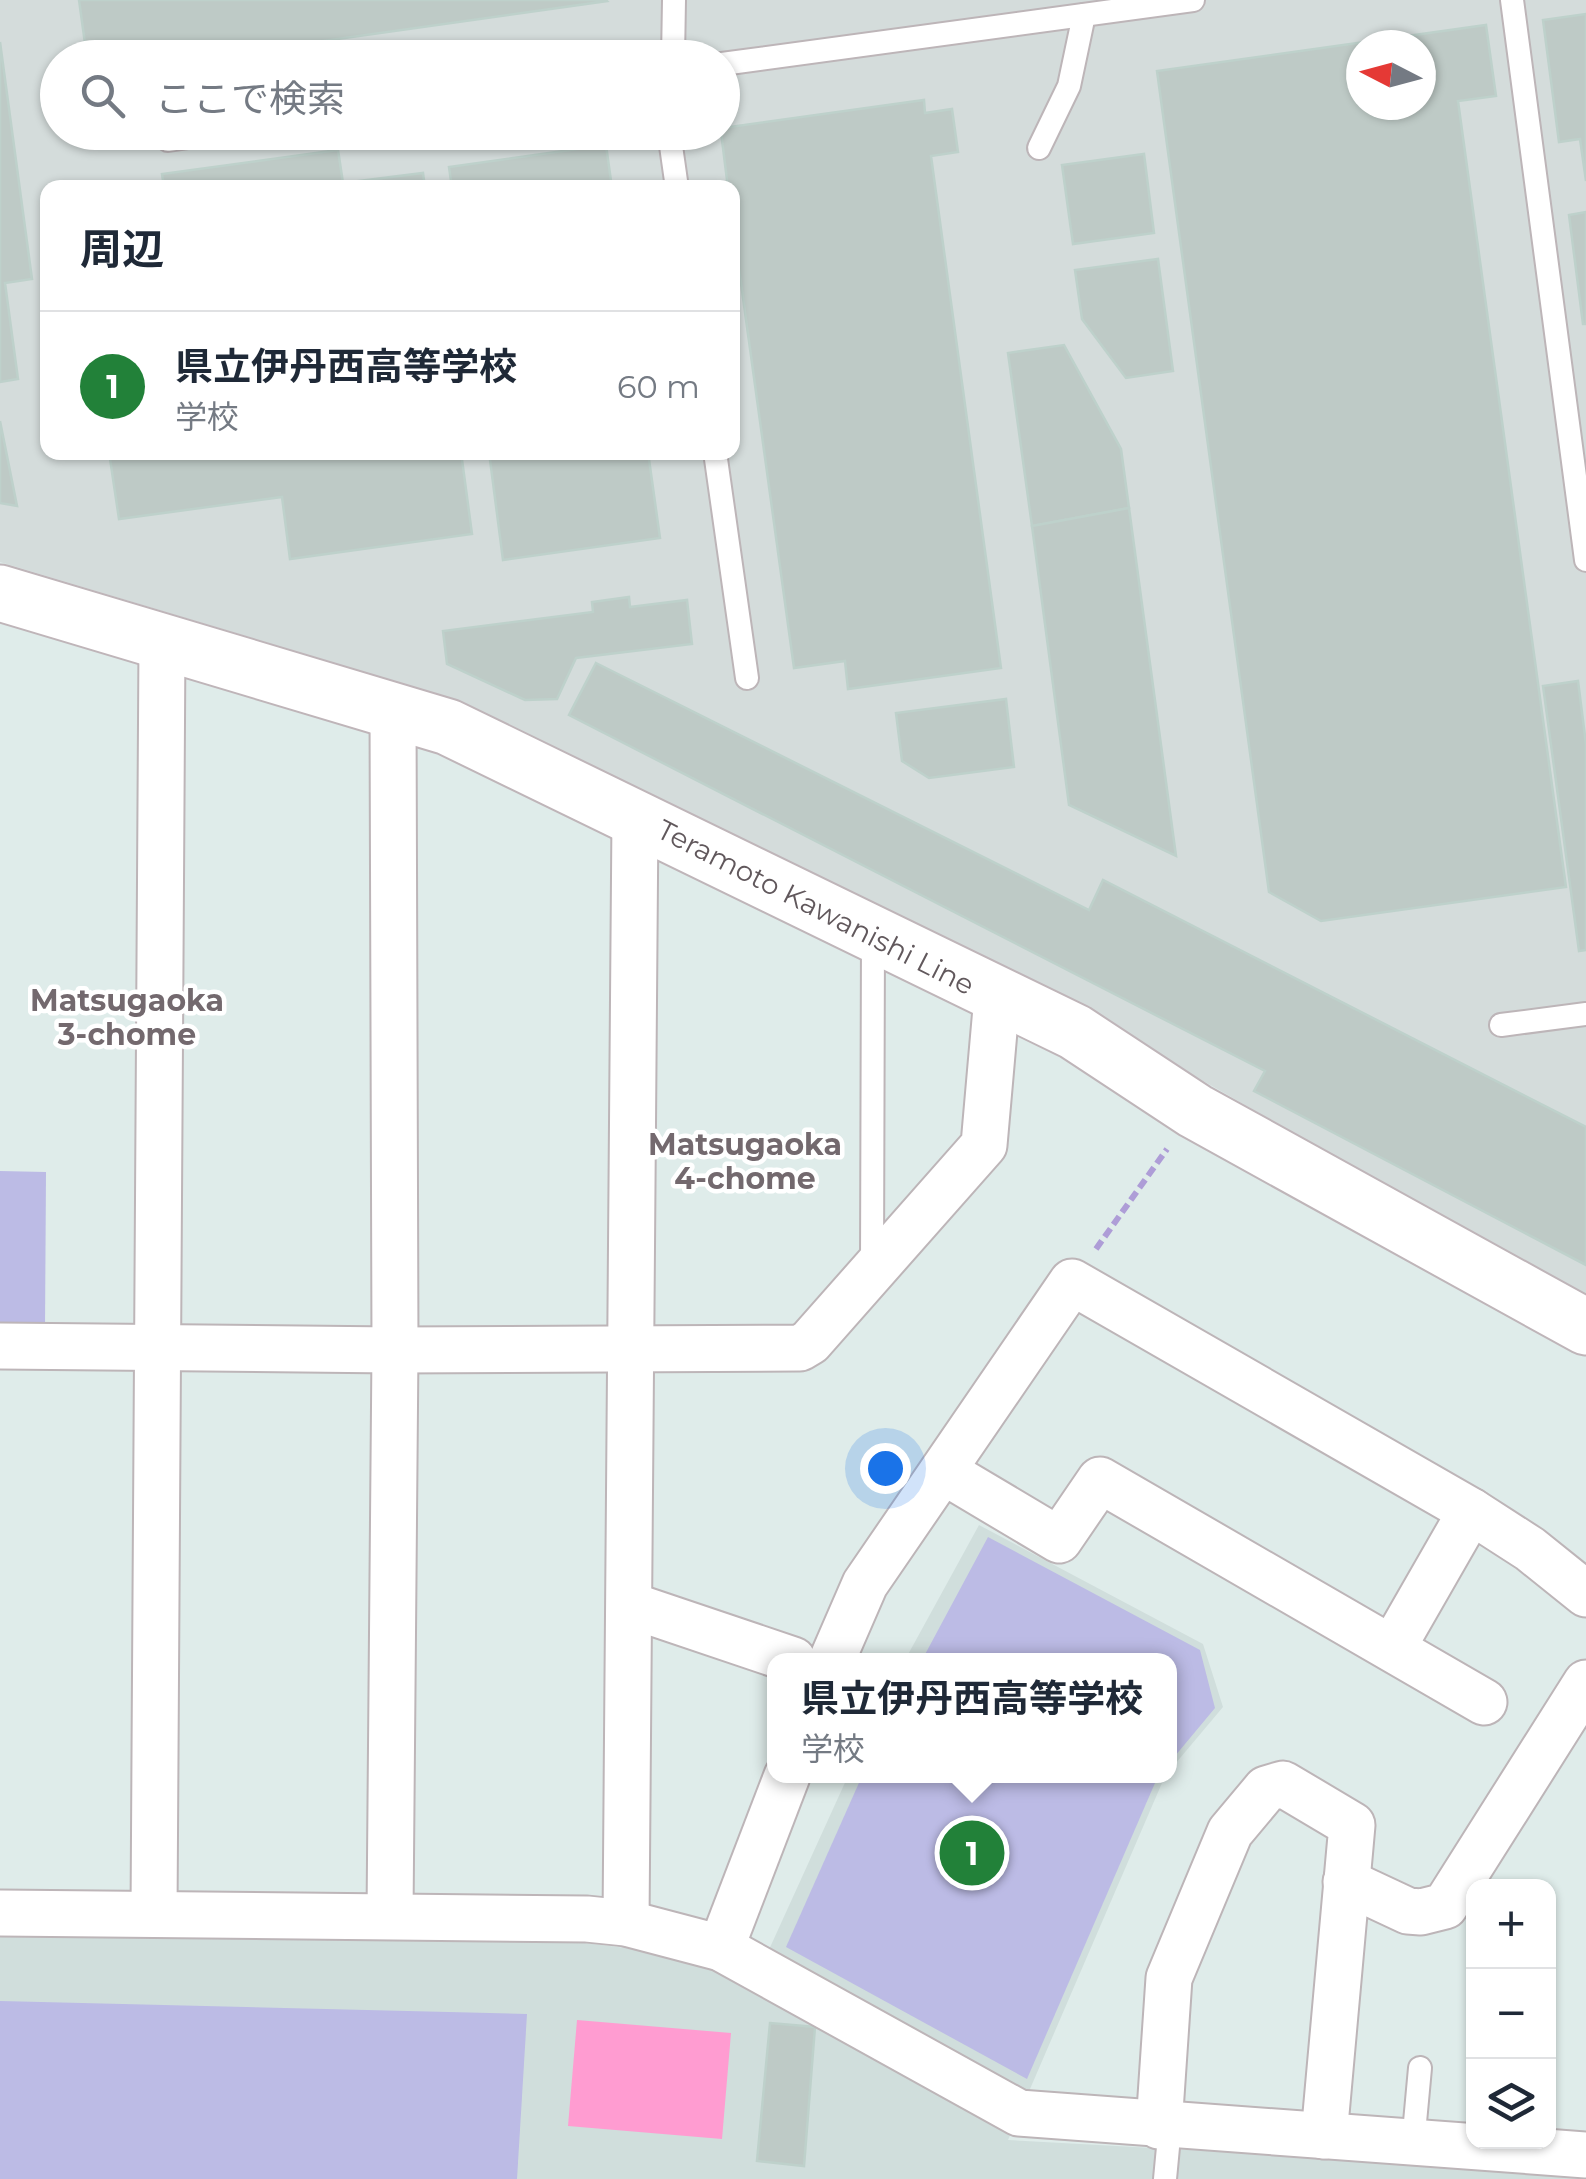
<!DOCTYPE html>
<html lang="ja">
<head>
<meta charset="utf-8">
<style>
	:root { --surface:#fff; --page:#f2f2f3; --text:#1f2937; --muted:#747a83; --line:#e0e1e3; --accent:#228139 }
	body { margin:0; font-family:Montserrat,"Noto Sans JP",sans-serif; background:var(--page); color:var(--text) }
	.controls { position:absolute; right:30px; bottom:30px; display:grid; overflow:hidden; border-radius:20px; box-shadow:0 2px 8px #0004 }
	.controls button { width:90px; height:90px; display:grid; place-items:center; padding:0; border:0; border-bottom:2px solid var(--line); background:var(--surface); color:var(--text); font:50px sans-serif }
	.compass { position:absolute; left:1346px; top:30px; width:90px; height:90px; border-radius:50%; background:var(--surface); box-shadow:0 2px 8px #0004; rotate:276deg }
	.you { position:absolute; left:885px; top:1468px; width:35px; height:35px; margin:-25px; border:8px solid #fff; border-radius:50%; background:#1a73e8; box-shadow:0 0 0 15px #1a73e833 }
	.badge { display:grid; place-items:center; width:65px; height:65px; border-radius:50%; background:var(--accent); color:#fff; font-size:32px; font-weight:700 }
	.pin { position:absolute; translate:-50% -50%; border:5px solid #fff; box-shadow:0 2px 10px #0006 }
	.popup { position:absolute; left:767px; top:1653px; width:410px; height:130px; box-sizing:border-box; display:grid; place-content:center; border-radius:20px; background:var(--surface); filter:drop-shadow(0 2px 8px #0005); font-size:32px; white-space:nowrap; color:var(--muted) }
	.popup b { font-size:38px; color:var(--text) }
	.popup::after { content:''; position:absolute; left:50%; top:100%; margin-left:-20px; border:20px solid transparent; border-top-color:var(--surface) }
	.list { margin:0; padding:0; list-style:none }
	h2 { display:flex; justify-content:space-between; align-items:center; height:130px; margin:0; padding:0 40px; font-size:42px }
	h2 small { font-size:32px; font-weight:400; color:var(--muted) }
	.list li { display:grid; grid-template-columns:65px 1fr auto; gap:30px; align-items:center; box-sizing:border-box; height:150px; padding:0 40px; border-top:2px solid var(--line) }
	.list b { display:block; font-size:38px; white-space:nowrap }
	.list p { margin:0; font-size:32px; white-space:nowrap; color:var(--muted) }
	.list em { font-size:32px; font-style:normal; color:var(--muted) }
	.icon { flex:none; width:55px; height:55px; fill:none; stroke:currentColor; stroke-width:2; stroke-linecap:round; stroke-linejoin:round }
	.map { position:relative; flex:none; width:1586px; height:2179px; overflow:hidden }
	.search { position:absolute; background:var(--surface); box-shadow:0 2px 8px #0004; left:40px; top:40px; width:700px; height:110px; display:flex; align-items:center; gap:25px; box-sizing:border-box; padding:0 35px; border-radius:55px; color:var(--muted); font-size:38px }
	.panel { position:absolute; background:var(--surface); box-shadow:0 2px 8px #0004; left:40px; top:180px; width:700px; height:280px; border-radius:20px }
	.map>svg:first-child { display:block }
</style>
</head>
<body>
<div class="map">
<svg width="1586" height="2179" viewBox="0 0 1586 2179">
	<rect width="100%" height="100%" fill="#dfecea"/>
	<path fill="#d4dcdb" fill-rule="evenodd" d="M0 0H1586V1301L1094 1018 437 694 0 562ZM1361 45H1421V105H1361ZM58 58H722V132H58ZM48 188H732V452H48Z"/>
	<g fill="#d0dedc">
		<polygon points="979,1525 1203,1644 1223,1707 1170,1770 1170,1660 905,1660"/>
		<polygon points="848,1776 1165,1776 1008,2140 1586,2172 1586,2179 0,2179 0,1932 544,1938 708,1958 767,1954"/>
	</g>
	<g fill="#bcbbe5">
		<polygon points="0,1171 46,1172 45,1329 0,1329"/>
		<polygon points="988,1537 1200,1650 1215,1708 1170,1762 1170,1660 922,1660"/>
		<polygon points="862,1776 1158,1776 1027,2079 786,1947"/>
		<polygon points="0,2001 527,2014 517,2179 0,2179"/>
	</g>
	<polygon fill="#ff9cd1" points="577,2020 731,2033 722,2139 568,2126"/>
	<g fill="#becac6" stroke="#bed1cb" stroke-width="2.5" fill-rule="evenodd">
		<polygon points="79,0 606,0 607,1 203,58 87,58"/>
		<polygon points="1586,14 1586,181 1580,139 1559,142 1543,20"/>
		<path d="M1486 25 1496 96 1458 101 1566 887 1321 921 1269 892 1157 71ZM1361 45H1421V105H1361Z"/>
		<polygon points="0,42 32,279 5,283 18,379 0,382"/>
		<polygon points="924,100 925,113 952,109 958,152 931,156 1001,668 848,689 845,661 794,668 732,218 732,188 728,188 721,132 722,128"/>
		<polygon points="606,145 612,188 452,188 449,167"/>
		<polygon points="338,150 343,183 423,173 425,188 164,188 162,174"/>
		<polygon points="1144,154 1154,233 1073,244 1062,165"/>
		<polygon points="1586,212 1586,324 1583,324 1569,215"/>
		<polygon points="1158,259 1173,371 1126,378 1082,319 1075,270"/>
		<polygon points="1064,345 1121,449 1129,508 1032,526 1008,353"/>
		<polygon points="0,421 17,506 0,503"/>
		<polygon points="109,452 461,452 472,534 290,559 282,497 119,519"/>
		<polygon points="489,452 648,452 660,538 503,560"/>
		<polygon points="1129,508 1176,856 1069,805 1032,526"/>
		<polygon points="629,597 630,607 687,600 692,644 576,658 557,699 525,700 447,664 443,631 593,612 592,602"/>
		<polygon points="596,663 1089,910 1103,880 1586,1127 1586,1265 1254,1091 1265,1071 569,715"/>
		<polygon points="1578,681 1586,744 1586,950 1579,951 1543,686"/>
		<polygon points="1006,699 1014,767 929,778 902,761 896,713"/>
		<polygon points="770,2023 815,2027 804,2166 757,2161"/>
	</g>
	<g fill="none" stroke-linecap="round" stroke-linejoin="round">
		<g stroke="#bdb5b8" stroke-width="26">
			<g id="service">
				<polyline points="1512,0 1586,560"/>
				<polyline points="673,58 674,0"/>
				<polyline points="722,64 1193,0"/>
				<polyline points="669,132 677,188"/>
				<polyline points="168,140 223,132"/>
				<polyline points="1039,148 1069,86 1084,15"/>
				<polyline points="715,452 747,678"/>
				<polyline points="1501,1025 1586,1014"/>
				<polyline points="872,1266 873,936"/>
				<polyline points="1413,2144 1420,2068"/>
				<polyline points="1165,2179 1170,2126"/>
			</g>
		</g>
		<g stroke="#bdb5b8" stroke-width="49">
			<g id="minor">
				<polyline points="0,1346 395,1350 800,1348 810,1342 984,1145 997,997"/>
				<polyline points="943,1471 1059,1540 1100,1480 1484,1702"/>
				<polyline points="630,1605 793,1660"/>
				<polyline points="1393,1647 1471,1511"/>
				<polyline points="832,1660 865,1584 1072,1282 1471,1511 1530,1549 1586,1594"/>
				<polyline points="1346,1882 1408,1911 1421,1912 1445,1906 1586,1683"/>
				<polyline points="0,1913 587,1919 626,1923 721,1948 1019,2113 1586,2155"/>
				<polyline points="154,1914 162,643"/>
				<polyline points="390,1916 395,1350 393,708"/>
				<polyline points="626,1923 635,816"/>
				<polyline points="721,1948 787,1776"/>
				<polyline points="1159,2126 1169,1978 1230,1832 1266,1789 1283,1784 1352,1825 1324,2136"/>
			</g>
		</g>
		<g stroke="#bfb5b9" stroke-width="59">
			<polyline id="secondary" points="0,593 448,727 1075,1032 1195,1111 1586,1327"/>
		</g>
		<polyline stroke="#ae9dd7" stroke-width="6" stroke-dasharray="10 5" stroke-linecap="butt" points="1096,1249 1167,1149"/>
		<use href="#service" stroke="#fff" stroke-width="22"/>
		<use href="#minor" stroke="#fff" stroke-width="45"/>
		<use href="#secondary" stroke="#fff" stroke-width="55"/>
	</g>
	<g text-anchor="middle" stroke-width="9" stroke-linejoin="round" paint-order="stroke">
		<g font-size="28" fill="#61585c" stroke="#fff">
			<text transform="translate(816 907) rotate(27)" y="10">Teramoto Kawanishi Line</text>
		</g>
		<g font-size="30" font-weight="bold" fill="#73696e" stroke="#fff">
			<text x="127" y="1011">Matsugaoka<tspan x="127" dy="34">3-chome</tspan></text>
			<text x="745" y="1155">Matsugaoka<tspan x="745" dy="34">4-chome</tspan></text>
		</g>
	</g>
</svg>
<div class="controls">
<button>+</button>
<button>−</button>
<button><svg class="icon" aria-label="layers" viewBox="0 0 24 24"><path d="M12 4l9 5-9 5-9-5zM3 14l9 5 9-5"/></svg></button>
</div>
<svg class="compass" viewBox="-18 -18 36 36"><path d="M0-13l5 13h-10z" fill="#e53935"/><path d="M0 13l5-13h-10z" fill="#747a83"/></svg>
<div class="you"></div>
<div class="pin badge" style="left:972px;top:1853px">1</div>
<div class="popup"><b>県立伊丹西高等学校</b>学校</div>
<div class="search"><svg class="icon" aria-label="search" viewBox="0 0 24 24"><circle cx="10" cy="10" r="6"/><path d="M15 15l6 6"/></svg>ここで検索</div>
<section class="panel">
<h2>周辺<small></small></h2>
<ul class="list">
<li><span class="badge">1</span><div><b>県立伊丹西高等学校</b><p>学校</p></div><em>60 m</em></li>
</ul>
</section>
</div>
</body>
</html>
